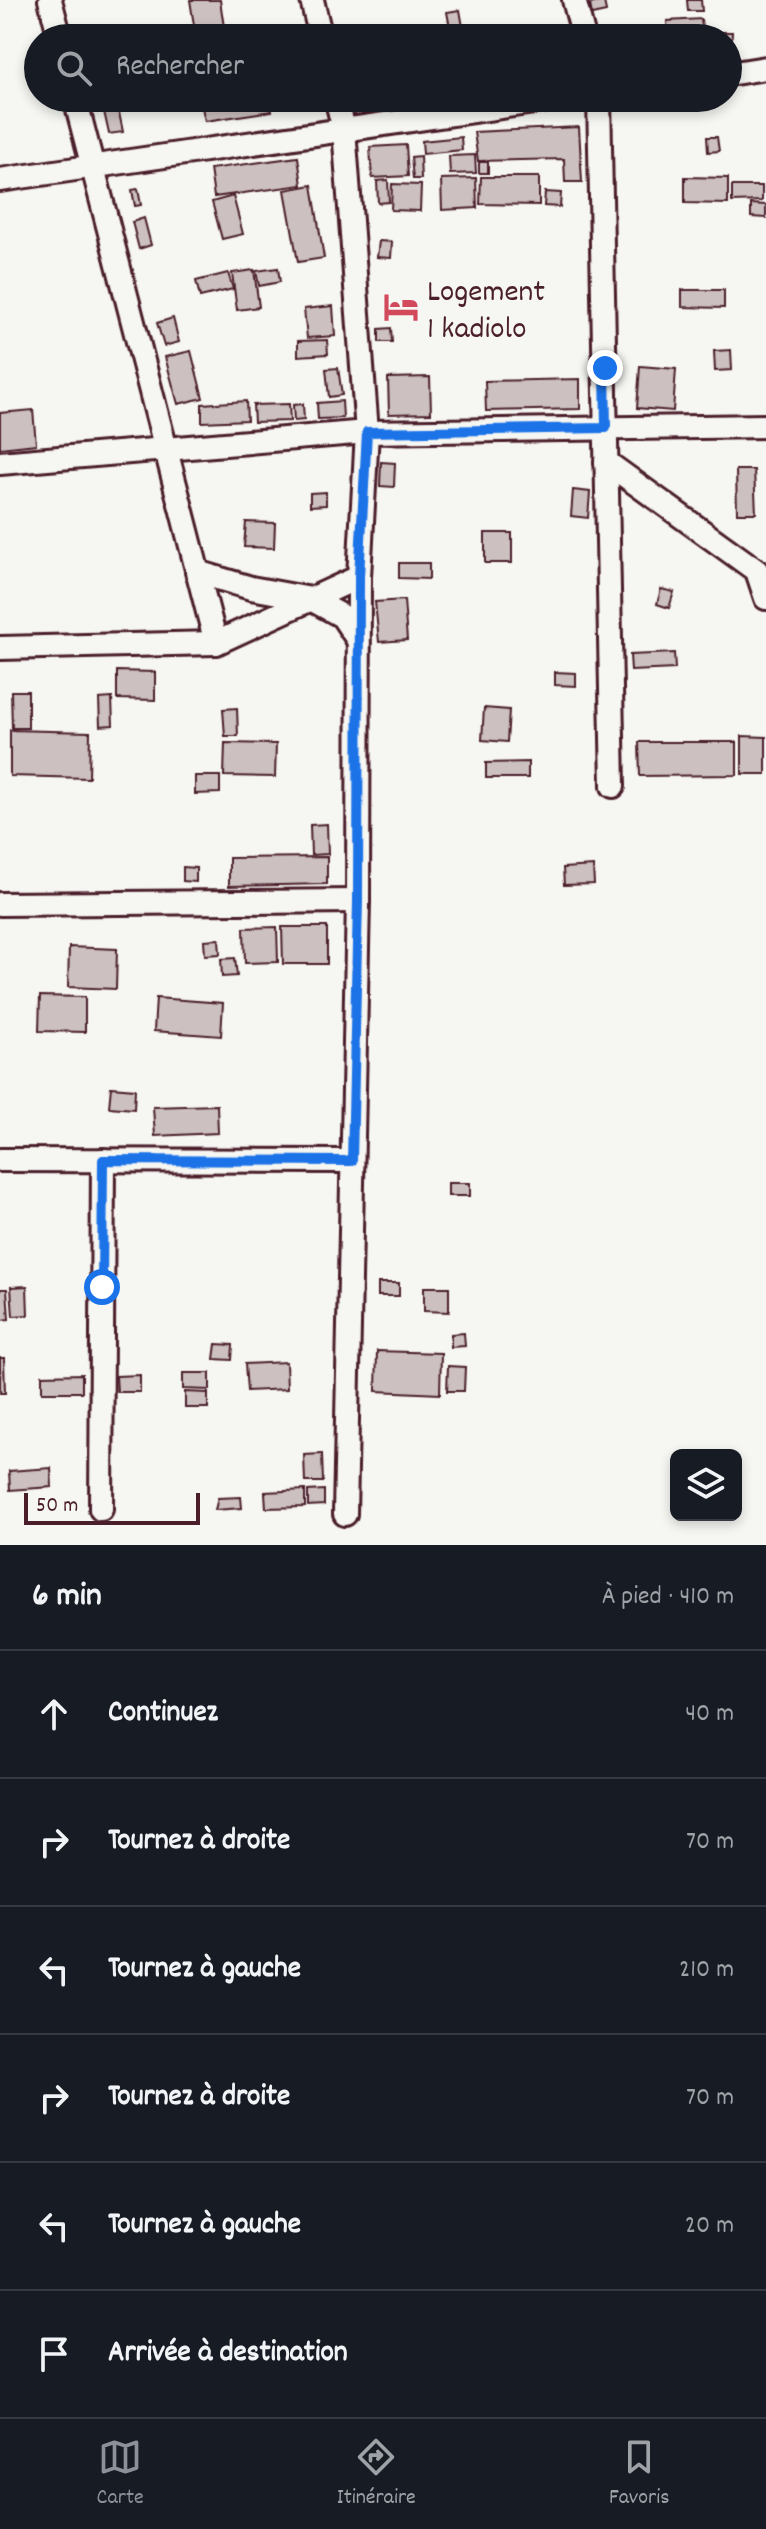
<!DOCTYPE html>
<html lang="fr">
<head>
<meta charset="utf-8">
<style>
	:root { --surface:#171b24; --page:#20242c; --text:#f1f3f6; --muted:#9ea1a6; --line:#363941; --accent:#8c9099 }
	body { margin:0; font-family:Dekko,sans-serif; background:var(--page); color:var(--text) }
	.controls { position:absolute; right:24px; bottom:24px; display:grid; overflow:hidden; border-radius:12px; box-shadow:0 4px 12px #0003 }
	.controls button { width:72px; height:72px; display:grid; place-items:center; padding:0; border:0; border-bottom:2px solid var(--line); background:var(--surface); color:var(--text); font:40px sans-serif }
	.scale { position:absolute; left:24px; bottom:20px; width:176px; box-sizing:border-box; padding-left:8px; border:4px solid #4a1f2b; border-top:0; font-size:22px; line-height:28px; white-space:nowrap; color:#4a1f2b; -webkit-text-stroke:6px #f6f6f2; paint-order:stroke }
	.stop { position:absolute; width:24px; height:24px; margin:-18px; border:6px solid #1a73e8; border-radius:50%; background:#fff }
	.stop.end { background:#1a73e8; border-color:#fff; box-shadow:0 2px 8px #0008 }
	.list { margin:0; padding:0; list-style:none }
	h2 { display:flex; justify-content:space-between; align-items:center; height:104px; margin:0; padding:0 32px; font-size:34px }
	h2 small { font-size:26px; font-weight:400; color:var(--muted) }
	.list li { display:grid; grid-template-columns:52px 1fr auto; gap:24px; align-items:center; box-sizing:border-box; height:128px; padding:0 32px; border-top:2px solid var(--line) }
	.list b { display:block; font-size:30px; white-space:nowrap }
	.list em { font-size:26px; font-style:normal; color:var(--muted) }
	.icon { flex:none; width:44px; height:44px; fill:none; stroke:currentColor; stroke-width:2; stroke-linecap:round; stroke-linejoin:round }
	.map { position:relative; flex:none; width:766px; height:1545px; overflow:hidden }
	.search { position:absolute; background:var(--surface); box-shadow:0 4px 12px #0003; left:24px; right:24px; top:24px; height:88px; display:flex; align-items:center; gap:20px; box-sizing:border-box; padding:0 28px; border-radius:44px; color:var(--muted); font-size:30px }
	.sheet { height:872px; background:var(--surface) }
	nav { display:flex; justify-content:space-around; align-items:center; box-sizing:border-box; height:112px; border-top:2px solid var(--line); background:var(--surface); font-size:22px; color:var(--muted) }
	nav a { display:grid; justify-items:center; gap:4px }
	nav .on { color:var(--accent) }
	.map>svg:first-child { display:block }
</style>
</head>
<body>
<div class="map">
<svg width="766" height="1545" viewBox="0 0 766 1545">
	<rect width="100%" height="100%" fill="#f6f6f2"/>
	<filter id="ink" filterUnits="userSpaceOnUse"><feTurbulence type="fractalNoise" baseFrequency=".0125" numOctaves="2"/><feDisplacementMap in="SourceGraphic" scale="16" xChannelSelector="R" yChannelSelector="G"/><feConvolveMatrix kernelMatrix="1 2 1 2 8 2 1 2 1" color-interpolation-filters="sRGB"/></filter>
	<g filter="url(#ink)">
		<g fill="#ccc1c0" stroke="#4a1f2b" stroke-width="2">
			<polygon points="190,0 220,0 225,34 196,38"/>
			<polygon points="687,0 701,0 702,11 688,11"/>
			<polygon points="604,1 606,12 592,15 590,4"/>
			<polygon points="460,10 465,38 452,38 447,12"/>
			<polygon points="701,19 703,36 668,38 667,21"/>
			<polygon points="371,28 374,38 337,38"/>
			<polygon points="659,32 659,38 601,38"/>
			<polygon points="705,32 732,32 731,49 728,49 728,38 705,38"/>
			<polygon points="101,98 116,98 123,132 109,134"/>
			<polygon points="200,98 268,98 272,111 205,121"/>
			<polygon points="579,127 582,182 565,182 564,159 478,161 474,132"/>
			<polygon points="461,137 462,150 423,154 422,141"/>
			<polygon points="707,137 717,137 719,151 708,152"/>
			<polygon points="406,145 408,176 372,178 370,147"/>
			<polygon points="475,155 476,173 450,174 449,156"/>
			<polygon points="420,156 421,179 413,179 411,157"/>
			<polygon points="298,157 302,185 214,197 210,169"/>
			<rect x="479" y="162" width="9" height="11"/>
			<polygon points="481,177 539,177 539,205 480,204"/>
			<polygon points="685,177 728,178 728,204 685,203"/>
			<polygon points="476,178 477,208 442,210 441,179"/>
			<polygon points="388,180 389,202 378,203 377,181"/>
			<polygon points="392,184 421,185 420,211 391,210"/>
			<polygon points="312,185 324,258 298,262 285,190"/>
			<polygon points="732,186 762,186 762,201 732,202"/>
			<polygon points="138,189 141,205 135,206 132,190"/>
			<polygon points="545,192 561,193 560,207 544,206"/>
			<polygon points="233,196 243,234 222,239 212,202"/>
			<polygon points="751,204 766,205 766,218 751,217"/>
			<polygon points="144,218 151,245 139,249 132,222"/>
			<polygon points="379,241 392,242 391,258 377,257"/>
			<polygon points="278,268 280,282 259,286 256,271"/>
			<polygon points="254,270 259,307 237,310 232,273"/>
			<polygon points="228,273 233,289 200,297 196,281"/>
			<polygon points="682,290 724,290 724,308 682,307"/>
			<polygon points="333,306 335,336 307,338 304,309"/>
			<polygon points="173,318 179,342 164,346 157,323"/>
			<polygon points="391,328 392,342 379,342 379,329"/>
			<polygon points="327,340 328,354 298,356 298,341"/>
			<polygon points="731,350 732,370 715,371 714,351"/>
			<polygon points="191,351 203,398 178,404 165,357"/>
			<polygon points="640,366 676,369 673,411 637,408"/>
			<polygon points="338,368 342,395 329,397 326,369"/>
			<polygon points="430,377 431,413 389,414 388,378"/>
			<polygon points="580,379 580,409 486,411 485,381"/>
			<polygon points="246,401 247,420 202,422 202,404"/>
			<polygon points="342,401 343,418 318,419 317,403"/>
			<polygon points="289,404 290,421 254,422 253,405"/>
			<polygon points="303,404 304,420 294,421 293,405"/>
			<polygon points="33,410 36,444 0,448 0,413"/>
			<polygon points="381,462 395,463 394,487 380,486"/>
			<polygon points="736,470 754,470 756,513 737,513"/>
			<polygon points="573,490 590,492 588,518 571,516"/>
			<polygon points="326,492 326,505 310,506 310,493"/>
			<polygon points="246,522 275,523 274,548 244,547"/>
			<rect x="485" y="533" width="27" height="30"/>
			<polygon points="399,563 429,563 429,579 399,578"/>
			<polygon points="661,589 674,592 669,608 657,604"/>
			<polygon points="404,600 407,640 379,642 375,602"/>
			<polygon points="674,653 675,669 631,671 630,655"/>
			<polygon points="117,671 155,672 155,700 117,699"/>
			<polygon points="555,672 576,673 576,686 555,685"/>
			<polygon points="11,691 28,691 28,728 12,728"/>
			<polygon points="112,698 113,725 100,726 99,699"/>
			<polygon points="237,708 238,736 225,736 223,709"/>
			<polygon points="484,708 509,710 507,742 482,740"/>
			<polygon points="10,730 90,732 89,778 10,776"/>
			<polygon points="742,736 766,737 766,774 742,774"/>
			<polygon points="639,742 737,742 737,775 640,776"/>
			<polygon points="225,743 276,744 275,777 224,776"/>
			<polygon points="528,762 528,778 486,778 486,763"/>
			<polygon points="195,776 220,776 220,793 195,794"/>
			<polygon points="327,824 328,854 311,855 310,825"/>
			<polygon points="327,857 327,884 229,886 229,858"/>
			<polygon points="593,866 594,884 564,885 563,868"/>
			<polygon points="183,867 196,868 196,882 183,881"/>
			<polygon points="277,927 278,962 245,963 244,928"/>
			<polygon points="282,927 327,927 327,964 283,964"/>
			<polygon points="219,939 220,954 205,955 204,940"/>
			<polygon points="69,947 117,949 116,989 68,987"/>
			<polygon points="235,958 237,976 222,977 221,959"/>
			<polygon points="40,996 85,997 85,1032 39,1031"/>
			<polygon points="156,998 223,1003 221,1036 154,1031"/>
			<polygon points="111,1087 135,1089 134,1109 109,1107"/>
			<polygon points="217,1105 218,1133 155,1136 153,1107"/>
			<rect x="448" y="1183" width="22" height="13"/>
			<rect x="378" y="1283" width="21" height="13"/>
			<polygon points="27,1286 28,1315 13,1316 11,1287"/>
			<polygon points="424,1287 449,1287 449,1312 424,1311"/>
			<polygon points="0,1289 7,1289 9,1319 0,1320"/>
			<polygon points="464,1333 465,1346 451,1347 451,1334"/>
			<polygon points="216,1344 233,1345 232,1360 214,1359"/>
			<polygon points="377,1351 441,1353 440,1394 376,1391"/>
			<polygon points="0,1358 4,1358 5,1393 0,1393"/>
			<polygon points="286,1362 287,1389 247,1391 245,1364"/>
			<polygon points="448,1366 465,1367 464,1391 447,1391"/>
			<polygon points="183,1373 210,1373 210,1390 183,1389"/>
			<polygon points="82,1374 82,1392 42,1392 42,1375"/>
			<polygon points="140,1375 140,1392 117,1392 116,1376"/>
			<polygon points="185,1392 208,1393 208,1408 185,1408"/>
			<polygon points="322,1454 323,1482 305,1482 304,1455"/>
			<polygon points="51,1468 52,1487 10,1490 9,1471"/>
			<polygon points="305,1490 305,1507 266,1508 265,1492"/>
			<polygon points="324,1490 324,1505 308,1506 308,1491"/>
			<polygon points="241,1497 242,1508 215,1510 218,1498"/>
		</g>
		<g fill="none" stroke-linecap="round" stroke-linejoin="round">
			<g stroke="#4a1f2b" stroke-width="28">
				<g id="street">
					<polyline points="50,0 60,38"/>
					<polyline points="312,0 321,38"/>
					<polyline points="574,0 584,38"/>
					<polyline points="728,74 766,68"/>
					<polyline points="75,98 216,643"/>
					<polyline points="336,98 344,129 367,432 359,577 358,901 345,1514"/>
					<polyline points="599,98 613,786"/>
					<polyline points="0,180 562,98"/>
					<polyline points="606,462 757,571 766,598"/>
					<polyline points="0,463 367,432 766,426"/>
					<polyline points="197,572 251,588 311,599 342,616 358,640"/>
					<polyline points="0,648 216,643 359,577"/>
					<polyline points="0,904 358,901"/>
					<polyline points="0,1160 352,1161"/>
					<polyline points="101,1509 103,1160"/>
				</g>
			</g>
			<use href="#street" stroke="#f6f6f2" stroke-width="22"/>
		</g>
	</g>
	<g fill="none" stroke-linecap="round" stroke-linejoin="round" filter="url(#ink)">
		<polyline stroke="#1a73e8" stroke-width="10" points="102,1287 103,1160 352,1161 358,901 359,577 367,432 606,428 605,368"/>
	</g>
	<defs>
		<g id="hotel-bare" transform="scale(2.76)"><path d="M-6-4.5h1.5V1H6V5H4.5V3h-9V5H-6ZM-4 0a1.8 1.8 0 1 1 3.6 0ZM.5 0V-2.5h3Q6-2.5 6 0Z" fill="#d1495b" stroke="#f6f6f2" stroke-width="2.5" paint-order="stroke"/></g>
	</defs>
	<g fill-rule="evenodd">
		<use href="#hotel-bare" x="401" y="307"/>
	</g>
	<g text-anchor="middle" stroke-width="6" stroke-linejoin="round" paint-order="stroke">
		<g font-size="32" fill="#4a1f2b" stroke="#f6f6f2" text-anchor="start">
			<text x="427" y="300">Logement<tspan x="427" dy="37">1 kadiolo</tspan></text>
		</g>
	</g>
</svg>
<div class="controls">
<button><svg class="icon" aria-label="layers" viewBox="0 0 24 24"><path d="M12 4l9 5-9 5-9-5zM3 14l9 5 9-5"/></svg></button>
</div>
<div class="scale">50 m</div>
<div class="stop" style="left:102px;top:1287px"></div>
<div class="stop end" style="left:605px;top:368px"></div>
<div class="search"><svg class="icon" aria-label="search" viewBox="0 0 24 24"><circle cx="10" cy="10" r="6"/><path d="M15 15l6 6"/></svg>Rechercher</div>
</div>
<section class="sheet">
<h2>6 min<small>À pied · 410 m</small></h2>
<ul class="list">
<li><svg class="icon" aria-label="ahead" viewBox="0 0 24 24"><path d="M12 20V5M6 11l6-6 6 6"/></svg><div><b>Continuez</b></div><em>40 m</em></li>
<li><svg class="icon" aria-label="right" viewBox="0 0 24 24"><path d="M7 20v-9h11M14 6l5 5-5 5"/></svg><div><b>Tournez à droite</b></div><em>70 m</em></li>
<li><svg class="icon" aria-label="left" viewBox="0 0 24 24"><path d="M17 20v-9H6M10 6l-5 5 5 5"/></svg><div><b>Tournez à gauche</b></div><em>210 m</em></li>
<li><svg class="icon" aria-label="right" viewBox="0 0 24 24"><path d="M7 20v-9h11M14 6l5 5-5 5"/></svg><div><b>Tournez à droite</b></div><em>70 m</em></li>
<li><svg class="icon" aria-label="left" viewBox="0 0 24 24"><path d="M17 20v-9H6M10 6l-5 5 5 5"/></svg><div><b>Tournez à gauche</b></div><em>20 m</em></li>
<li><svg class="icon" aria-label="arrive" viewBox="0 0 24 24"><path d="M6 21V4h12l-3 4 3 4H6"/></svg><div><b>Arrivée à destination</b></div></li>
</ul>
</section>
<nav>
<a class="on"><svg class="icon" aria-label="map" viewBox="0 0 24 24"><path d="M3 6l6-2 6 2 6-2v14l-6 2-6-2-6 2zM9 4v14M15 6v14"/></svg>Carte</a>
<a><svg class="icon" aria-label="directions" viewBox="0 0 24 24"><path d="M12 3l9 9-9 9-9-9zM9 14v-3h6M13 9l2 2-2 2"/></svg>Itinéraire</a>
<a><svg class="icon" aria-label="saved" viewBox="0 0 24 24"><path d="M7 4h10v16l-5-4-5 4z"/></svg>Favoris</a>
</nav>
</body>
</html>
